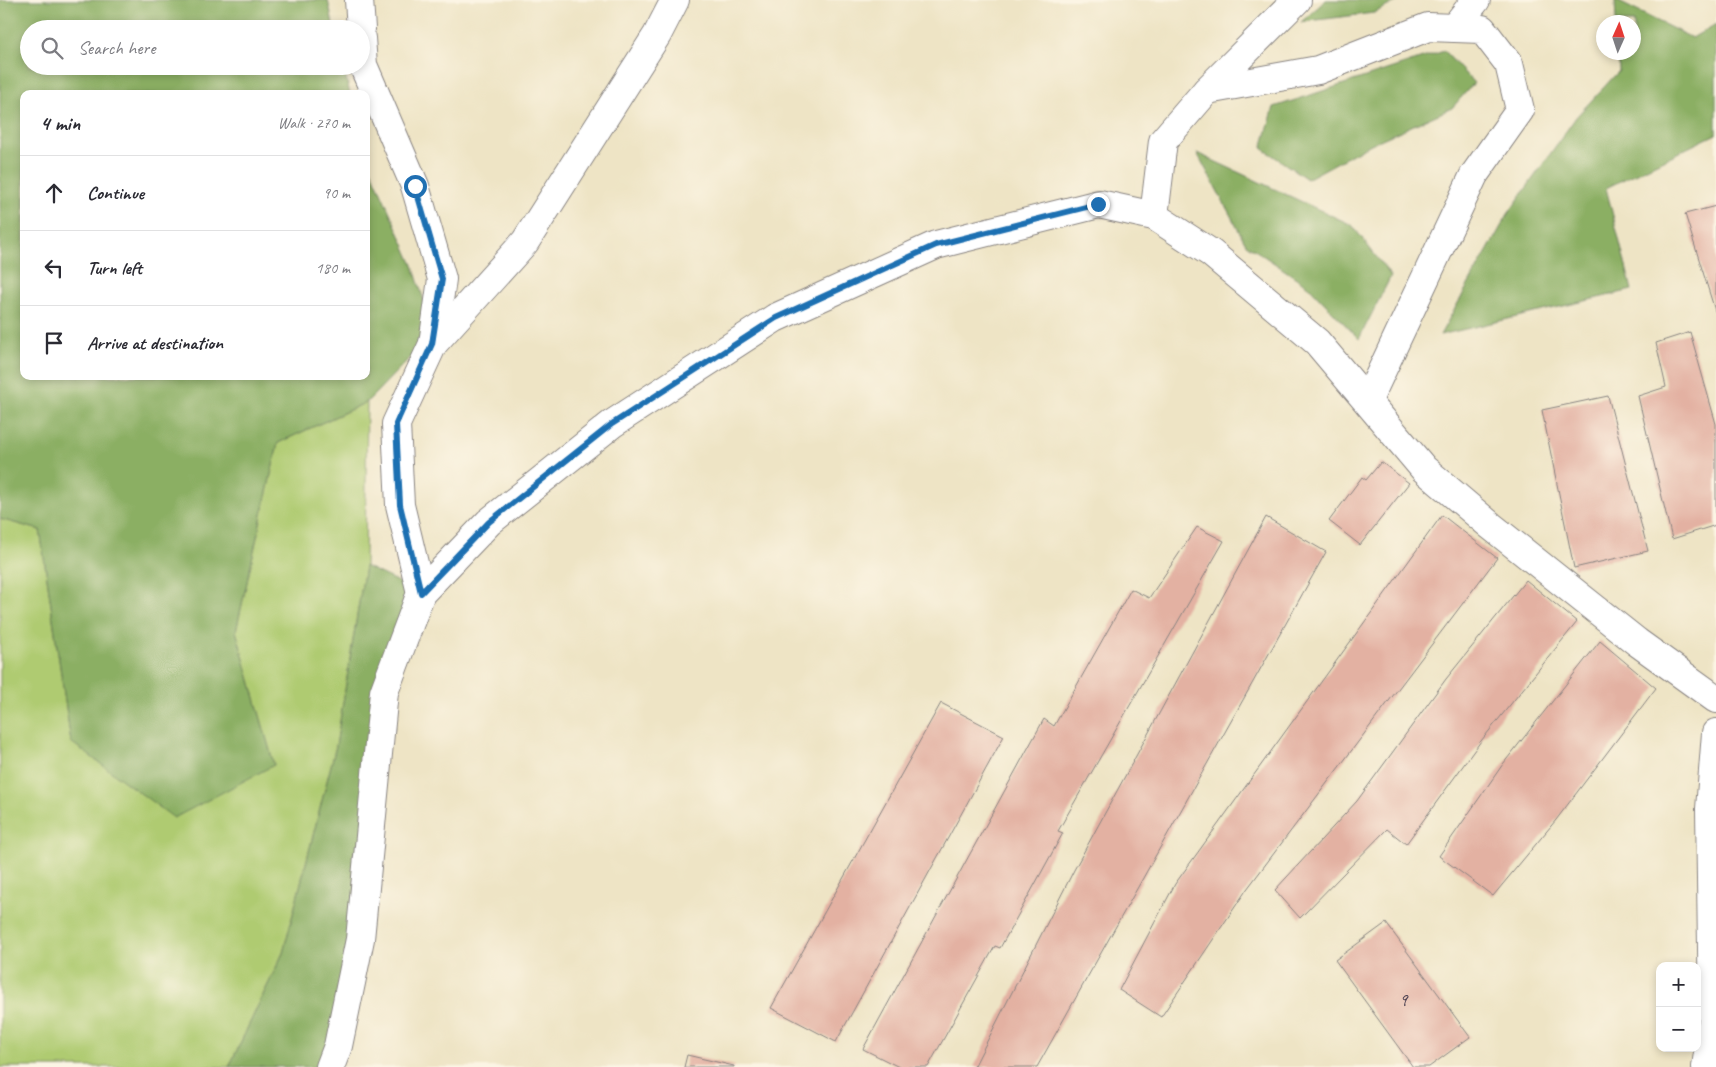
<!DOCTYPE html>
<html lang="en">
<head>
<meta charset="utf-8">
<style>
	:root { --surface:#fff; --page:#f7f7f7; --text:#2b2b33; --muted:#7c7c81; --line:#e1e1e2 }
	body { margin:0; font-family:Caveat,sans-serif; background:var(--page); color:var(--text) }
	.controls { position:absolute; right:15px; bottom:15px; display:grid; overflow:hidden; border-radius:10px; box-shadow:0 2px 8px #0003 }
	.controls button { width:45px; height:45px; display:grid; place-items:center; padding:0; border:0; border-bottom:1px solid var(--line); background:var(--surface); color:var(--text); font:25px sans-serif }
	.compass { position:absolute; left:1596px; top:15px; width:45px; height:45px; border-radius:50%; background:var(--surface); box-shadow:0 2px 8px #0003; rotate:3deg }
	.stop { position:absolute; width:15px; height:15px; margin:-11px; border:4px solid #1f6fb2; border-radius:50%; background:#fff }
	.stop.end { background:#1f6fb2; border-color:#fff; box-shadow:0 1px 5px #0008 }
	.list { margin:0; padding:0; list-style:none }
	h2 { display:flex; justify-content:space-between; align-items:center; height:65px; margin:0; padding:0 20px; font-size:21px }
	h2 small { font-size:16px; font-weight:400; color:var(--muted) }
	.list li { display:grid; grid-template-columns:32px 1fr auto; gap:15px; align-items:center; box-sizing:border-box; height:75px; padding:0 20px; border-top:1px solid var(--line) }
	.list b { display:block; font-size:19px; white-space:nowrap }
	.list em { font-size:16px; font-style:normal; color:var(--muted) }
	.icon { flex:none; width:28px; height:28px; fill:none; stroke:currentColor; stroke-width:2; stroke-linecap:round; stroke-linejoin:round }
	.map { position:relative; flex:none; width:1716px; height:1067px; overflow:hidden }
	.search { position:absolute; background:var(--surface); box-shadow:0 2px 8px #0003; left:20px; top:20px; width:350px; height:55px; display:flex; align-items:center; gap:12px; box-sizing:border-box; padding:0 18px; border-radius:28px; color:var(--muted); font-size:19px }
	.panel { position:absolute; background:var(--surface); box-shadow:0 2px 8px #0003; left:20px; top:90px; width:350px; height:290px; border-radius:10px }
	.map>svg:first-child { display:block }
</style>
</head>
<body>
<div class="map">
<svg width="1716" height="1067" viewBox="0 0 1716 1067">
	<rect width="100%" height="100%" fill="#fcf5e5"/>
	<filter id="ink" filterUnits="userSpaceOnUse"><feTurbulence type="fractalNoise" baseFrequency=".02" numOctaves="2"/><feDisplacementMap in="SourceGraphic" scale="10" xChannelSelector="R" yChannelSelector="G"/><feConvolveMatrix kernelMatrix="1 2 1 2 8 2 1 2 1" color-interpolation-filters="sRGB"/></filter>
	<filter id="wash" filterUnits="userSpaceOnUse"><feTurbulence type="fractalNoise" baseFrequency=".0096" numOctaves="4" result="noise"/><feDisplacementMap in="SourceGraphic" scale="20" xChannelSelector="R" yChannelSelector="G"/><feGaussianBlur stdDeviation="1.12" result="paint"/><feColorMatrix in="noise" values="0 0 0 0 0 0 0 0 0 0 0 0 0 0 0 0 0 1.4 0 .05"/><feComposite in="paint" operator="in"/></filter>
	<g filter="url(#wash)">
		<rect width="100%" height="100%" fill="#eee4c5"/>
		<polygon fill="#afcb71" stroke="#687656" points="367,402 365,566 336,746 283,953 229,1067 0,1067 0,519 40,530 71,742 274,765 236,631 278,443"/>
		<g fill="#8baf63" stroke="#56684f">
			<polygon points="0,0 328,0 334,29 29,29 29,66 343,66 350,94 24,94 24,376 366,376 366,158 413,265 434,333 367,402 278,443 236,631 274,765 174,818 71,742 40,530 0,519"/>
			<polygon points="1326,0 1400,0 1374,13 1301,22"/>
			<polygon points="1615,0 1692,38 1716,24 1716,134 1606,188 1632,290 1440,335 1508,214 1576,117 1619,71 1618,53 1634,52 1634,22 1616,22"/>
			<polygon points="1444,51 1474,83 1452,108 1371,144 1307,179 1262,148 1274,107"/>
			<polygon points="1197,153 1352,225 1391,276 1359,339 1308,286 1246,244"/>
			<polygon points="365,566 421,593 384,692 330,1067 229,1067 283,953 336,746"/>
		</g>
		<g id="blocks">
			<g fill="#e3b1a2">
				<polygon points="1716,206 1716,314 1685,214"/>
				<polygon points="1690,332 1716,424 1716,525 1672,539 1638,396 1666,387 1656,343"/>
				<polygon points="1608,396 1648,551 1574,568 1542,410"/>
				<polygon points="1381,462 1409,483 1360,545 1329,521 1362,477 1366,480"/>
				<polygon points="1442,515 1497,558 1247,889 1161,1017 1119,990 1175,884"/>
				<polygon points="1266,517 1326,552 1037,1067 974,1067 1074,870"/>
				<polygon points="1197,527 1224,541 1058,831 1063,833 1000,948 995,946 928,1067 899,1067 863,1049 1044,719 1054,726 1131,589 1149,598"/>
				<polygon points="1526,580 1577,622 1481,741 1406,844 1387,829 1300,918 1275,890 1357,801 1446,679"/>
				<polygon points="1600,641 1656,688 1556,820 1493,896 1439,856 1503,764"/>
				<polygon points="941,703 1004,736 836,1042 771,1008"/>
				<polygon points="1386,923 1470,1037 1429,1067 1413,1067 1335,960"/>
				<polygon points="687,1055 734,1066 734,1067 684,1067"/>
			</g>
		</g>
	</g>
	<g filter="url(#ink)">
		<use href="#blocks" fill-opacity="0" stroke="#888380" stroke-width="1"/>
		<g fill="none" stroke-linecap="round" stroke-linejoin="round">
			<g stroke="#888380" stroke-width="30">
				<g id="minor">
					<polyline points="359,0 361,29"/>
					<polyline points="1454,28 1476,0"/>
					<polyline points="361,38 363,65 415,186 442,279 433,344 396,424 400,505 421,593"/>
					<polyline points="1207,90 1297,0"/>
					<polyline points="1154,216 1163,141 1207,90 1318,70 1428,27 1482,29 1509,64 1520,110 1474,175 1368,400"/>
					<polyline points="433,344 525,242 657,35 675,0"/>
					<polyline points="330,1067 338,1046 360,939 384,692 421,593 489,522 612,424 775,318 936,245 1099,204 1154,216 1211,253 1317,342 1424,469 1491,526 1637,642 1716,699"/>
					<polyline points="1706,1067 1713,1018 1710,809 1716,733"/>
				</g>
			</g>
			<use href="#minor" stroke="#fff" stroke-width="28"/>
		</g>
	</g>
	<g fill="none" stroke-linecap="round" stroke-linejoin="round" filter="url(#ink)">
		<polyline stroke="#1f6fb2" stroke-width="6" points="415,186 442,279 432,344 396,424 400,505 421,593 489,522 612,424 776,318 936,245 1098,204"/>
	</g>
	<g text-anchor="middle" stroke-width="4" stroke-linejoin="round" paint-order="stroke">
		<g font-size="19" fill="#524655">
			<text x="1403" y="1006">9</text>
		</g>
	</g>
</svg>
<div class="controls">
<button>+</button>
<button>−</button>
</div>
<svg class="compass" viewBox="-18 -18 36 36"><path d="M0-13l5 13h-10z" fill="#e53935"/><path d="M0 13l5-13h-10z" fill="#7c7c81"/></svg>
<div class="stop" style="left:415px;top:186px"></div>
<div class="stop end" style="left:1098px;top:204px"></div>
<div class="search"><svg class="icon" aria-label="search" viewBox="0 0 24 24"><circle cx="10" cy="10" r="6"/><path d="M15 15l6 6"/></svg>Search here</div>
<section class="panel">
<h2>4 min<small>Walk · 270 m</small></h2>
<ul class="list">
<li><svg class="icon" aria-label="ahead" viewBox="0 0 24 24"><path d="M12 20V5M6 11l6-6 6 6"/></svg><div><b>Continue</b></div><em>90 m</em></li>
<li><svg class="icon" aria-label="left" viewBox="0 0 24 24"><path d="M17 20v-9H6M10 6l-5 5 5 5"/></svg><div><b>Turn left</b></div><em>180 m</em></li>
<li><svg class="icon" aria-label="arrive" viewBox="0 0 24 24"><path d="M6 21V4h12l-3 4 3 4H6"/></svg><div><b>Arrive at destination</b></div></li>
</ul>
</section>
</div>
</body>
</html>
